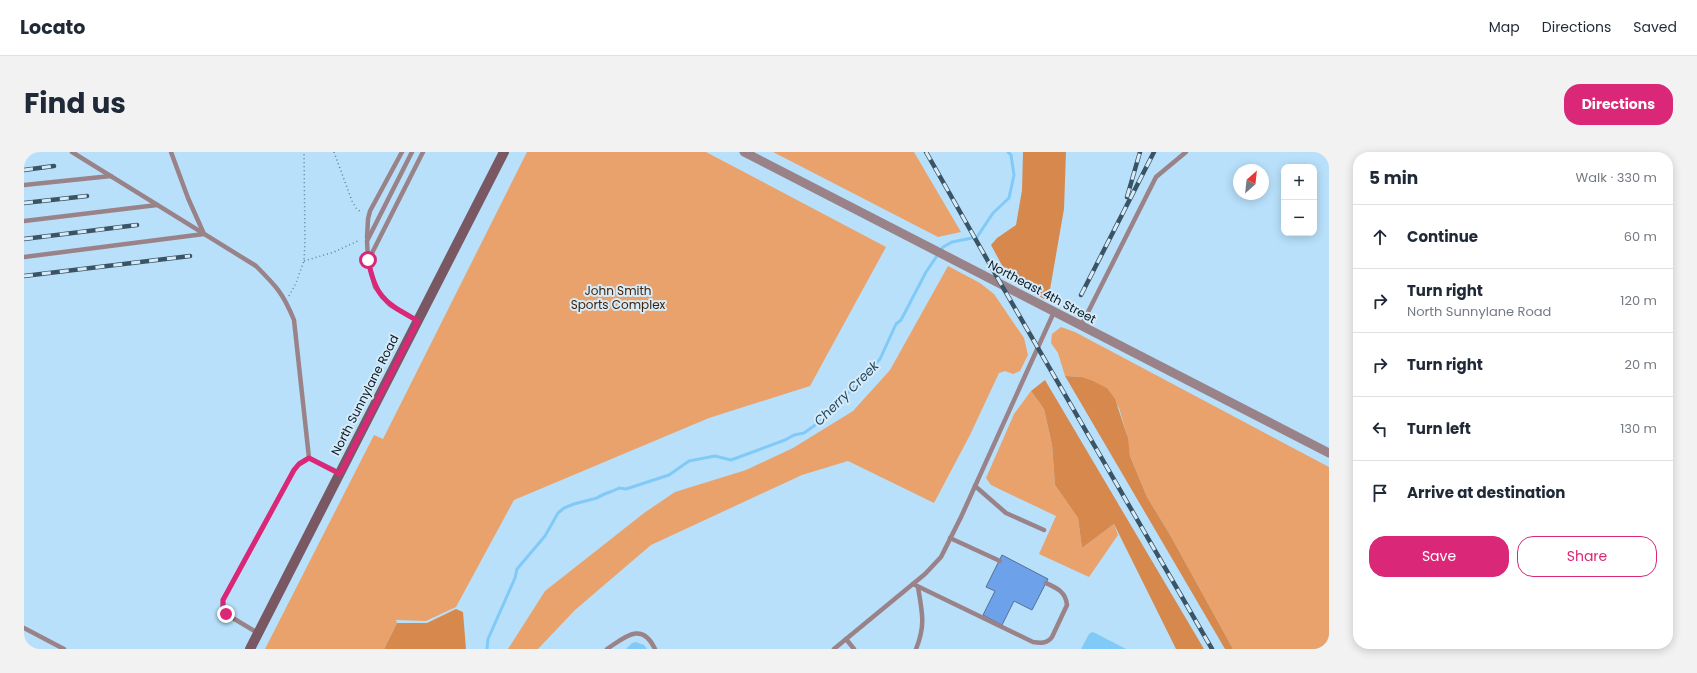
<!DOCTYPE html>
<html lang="en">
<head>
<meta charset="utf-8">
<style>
	:root { --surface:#fff; --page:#f2f2f3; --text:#1f2937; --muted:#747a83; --line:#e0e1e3; --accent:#db2777 }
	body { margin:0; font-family:Poppins,sans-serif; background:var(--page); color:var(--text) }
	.controls { position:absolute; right:12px; top:12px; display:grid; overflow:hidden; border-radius:8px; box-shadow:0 2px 10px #0003 }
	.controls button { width:36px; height:36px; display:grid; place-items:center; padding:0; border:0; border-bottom:1px solid var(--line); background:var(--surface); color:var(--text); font:20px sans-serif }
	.compass { position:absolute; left:1209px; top:12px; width:36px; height:36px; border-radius:50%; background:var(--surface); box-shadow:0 2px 10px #0003; rotate:27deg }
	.stop { position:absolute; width:12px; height:12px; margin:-9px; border:3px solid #db2777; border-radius:50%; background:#fff }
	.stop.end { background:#db2777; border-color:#fff; box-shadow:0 1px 4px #0008 }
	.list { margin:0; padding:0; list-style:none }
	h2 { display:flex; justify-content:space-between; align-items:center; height:52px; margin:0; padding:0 16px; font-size:17px }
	h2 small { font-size:13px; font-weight:400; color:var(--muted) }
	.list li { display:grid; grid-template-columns:26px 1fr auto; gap:12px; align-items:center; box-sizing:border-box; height:64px; padding:0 16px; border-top:1px solid var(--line) }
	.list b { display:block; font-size:15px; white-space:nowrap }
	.list p { margin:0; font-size:13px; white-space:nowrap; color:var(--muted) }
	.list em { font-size:13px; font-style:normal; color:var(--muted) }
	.actions { display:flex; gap:8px; padding:12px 16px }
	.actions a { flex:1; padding:9px 0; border:1px solid var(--accent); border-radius:16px; text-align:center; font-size:14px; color:var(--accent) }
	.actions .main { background:var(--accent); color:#fff }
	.icon { flex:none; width:22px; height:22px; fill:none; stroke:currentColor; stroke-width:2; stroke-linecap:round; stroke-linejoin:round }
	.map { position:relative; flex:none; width:1305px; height:497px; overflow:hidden; border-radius:16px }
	header { display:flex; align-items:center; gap:24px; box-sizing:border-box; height:56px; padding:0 20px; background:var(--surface); border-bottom:1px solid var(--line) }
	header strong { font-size:19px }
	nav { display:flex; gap:22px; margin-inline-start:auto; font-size:14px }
	.intro { display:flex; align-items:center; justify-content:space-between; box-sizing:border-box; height:96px; padding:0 24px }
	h1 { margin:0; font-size:28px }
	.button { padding:10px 18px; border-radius:16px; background:var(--accent); color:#fff; font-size:14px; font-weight:700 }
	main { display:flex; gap:24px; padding:0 24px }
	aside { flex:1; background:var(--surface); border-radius:16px; box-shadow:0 2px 10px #0003 }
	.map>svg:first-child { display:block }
</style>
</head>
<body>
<header>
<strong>Locato</strong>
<nav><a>Map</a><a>Directions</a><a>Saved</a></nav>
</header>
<div class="intro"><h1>Find us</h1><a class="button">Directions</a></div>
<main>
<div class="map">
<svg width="1305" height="497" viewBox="0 0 1305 497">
	<rect width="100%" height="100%" fill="#b8e0fa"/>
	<g fill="#eaa26c">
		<polygon points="503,0 682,0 862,95 786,234 685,266 490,348 432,455 402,469 372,468 373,471 360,497 241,497 350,283 359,287"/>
		<polygon points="749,0 890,0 937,80 914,85"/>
		<polygon points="924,114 956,131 970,142 1000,186 1004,203 996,219 989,222 981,219 975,221 946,283 910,351 824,309 778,323 627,393 551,458 514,497 484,497 521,439 620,361 651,340 722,318 769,296 829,259 866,218"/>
		<polygon points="1037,175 1051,180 1305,315 1305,497 1209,497 1145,381 1123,345 1106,304 1103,283 1095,256 1083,236 1058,225 1041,224 1034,201 1027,191 1028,182"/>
		<polygon points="1007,239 1020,257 1028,293 1031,333 1054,366 1058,396 1090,372 1094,383 1065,425 1015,402 1032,364 967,333 962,326 990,262"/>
	</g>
	<g fill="#d7894d">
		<polygon points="999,0 1042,0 1040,57 1024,149 986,128 967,93 973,86 992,73 998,38"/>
		<polygon points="1041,224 1058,225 1069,229 1083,236 1091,247 1104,286 1106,304 1123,345 1145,381 1209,497 1201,497"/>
		<polygon points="1021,228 1180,497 1152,497 1090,372 1058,396 1054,366 1031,333 1028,293 1020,257 1007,239"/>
		<polygon points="432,457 439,460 442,497 360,497 373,471 403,471"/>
	</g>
	<g fill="#81caf7">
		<polygon points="1068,480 1071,481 1102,497 1057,497 1065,482"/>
		<polygon points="612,490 620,493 623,497 602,497 608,491"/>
	</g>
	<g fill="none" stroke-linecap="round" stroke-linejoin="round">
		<path stroke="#81caf7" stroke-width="3" d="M463 497 464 487 491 426 493 417 521 384 534 361 540 356 550 352 573 346C578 342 588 340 595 336L602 337 645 323 665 309 691 304 707 308 761 288 770 283 780 281 801 266 856 207 872 172 877 168 902 120 919 95 928 90 953 85 969 61 985 46 990 23 987 3 984 0"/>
	</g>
	<polygon fill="#6da2eb" stroke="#546f96" points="978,403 1024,427 1008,458 990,449 978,473 959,463 971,439 962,435"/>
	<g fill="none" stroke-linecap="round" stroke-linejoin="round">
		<g stroke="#628093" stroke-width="1.5" stroke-dasharray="1 3" stroke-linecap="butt">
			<polyline points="310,0 328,49 332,56 338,61"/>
			<polyline points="280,109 310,100 336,88"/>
			<polyline points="265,144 272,131 280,109 281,90 280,0"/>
		</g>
		<g stroke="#9a8289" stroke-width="4.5">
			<path d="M48 0 232 114C252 134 259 141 270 168L285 306 316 321"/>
			<polyline points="388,0 343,89 344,108 351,135 366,153 394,169"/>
			<polyline points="0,33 87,24"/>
			<polyline points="0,69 133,53"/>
			<polyline points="343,86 344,67 346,59 378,0"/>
			<polyline points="0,105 180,82 164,46 147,0"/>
			<polyline points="345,107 399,0"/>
			<polyline points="1057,174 1132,25 1162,0"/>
			<polyline points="951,334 982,361 1020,378"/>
			<polyline points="926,386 976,409"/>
			<path d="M889 432 1009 490C1016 491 1023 492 1028 485L1043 453C1042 440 1033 436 1022 431"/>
			<polyline points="0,476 40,497"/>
			<polyline points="234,481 202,462 199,457 199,448 270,318 275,312 285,306"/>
			<polyline points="822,487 830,497"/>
			<path d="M583 497C601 485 618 469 631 497"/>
			<polyline points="810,497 901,422 917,405 937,365 1030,160"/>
			<path d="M892 497C902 473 898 460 894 435"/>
		</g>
		<polyline stroke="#9a8289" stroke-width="9" points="720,0 1305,301"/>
		<polyline stroke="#795863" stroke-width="10" points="226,497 480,0"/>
		<g stroke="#3b5465" stroke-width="4.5">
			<g id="rail">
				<polyline points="902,0 977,132 1188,497"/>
				<polyline points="0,18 30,14"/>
				<polyline points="1103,45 1116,0"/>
				<polyline points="0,51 63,44"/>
				<polyline points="0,87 113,73"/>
				<polyline points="0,124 166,104"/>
				<polyline points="1057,143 1130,0"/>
			</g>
		</g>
		<use href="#rail" stroke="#d6eaf7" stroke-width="3" stroke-dasharray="9" stroke-linecap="butt"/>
	</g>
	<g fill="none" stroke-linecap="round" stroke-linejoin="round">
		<path stroke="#db2777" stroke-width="5" d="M202 462 199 457V448L270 318 275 312 285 306 316 322 394 169C361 150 352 147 344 108"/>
	</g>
	<g text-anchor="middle" stroke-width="4" stroke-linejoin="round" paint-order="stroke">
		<g font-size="12" fill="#43240a" stroke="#d6eaf7">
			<text x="594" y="143">John Smith<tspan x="594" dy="14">Sports Complex</tspan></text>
		</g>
		<g font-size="12" fill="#051824" stroke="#d6eaf7">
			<text transform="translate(1018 140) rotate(28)" y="4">Northeast 4th Street</text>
			<text transform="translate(341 243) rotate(-63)" y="4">North Sunnylane Road</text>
		</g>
		<g font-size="13" font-style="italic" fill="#1f485f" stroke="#d6eaf7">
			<text transform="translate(822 241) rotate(-45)" y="5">Cherry Creek</text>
		</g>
	</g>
</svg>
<div class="controls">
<button>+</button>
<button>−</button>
</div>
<svg class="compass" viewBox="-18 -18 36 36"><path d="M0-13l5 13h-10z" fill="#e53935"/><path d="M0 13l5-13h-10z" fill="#747a83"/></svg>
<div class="stop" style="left:344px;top:108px"></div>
<div class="stop end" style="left:202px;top:462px"></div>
</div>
<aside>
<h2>5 min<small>Walk · 330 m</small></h2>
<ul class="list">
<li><svg class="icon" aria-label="ahead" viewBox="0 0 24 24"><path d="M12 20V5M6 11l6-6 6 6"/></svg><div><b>Continue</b></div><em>60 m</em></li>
<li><svg class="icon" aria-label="right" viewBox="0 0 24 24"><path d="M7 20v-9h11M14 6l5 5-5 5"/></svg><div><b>Turn right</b><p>North Sunnylane Road</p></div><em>120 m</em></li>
<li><svg class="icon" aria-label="right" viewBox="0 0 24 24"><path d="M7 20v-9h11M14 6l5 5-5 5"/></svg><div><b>Turn right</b></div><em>20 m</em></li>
<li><svg class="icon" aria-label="left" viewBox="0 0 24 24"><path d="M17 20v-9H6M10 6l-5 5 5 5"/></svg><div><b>Turn left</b></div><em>130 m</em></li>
<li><svg class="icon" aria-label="arrive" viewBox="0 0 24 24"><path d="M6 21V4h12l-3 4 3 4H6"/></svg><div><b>Arrive at destination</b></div></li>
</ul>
<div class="actions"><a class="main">Save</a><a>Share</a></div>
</aside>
</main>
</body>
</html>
